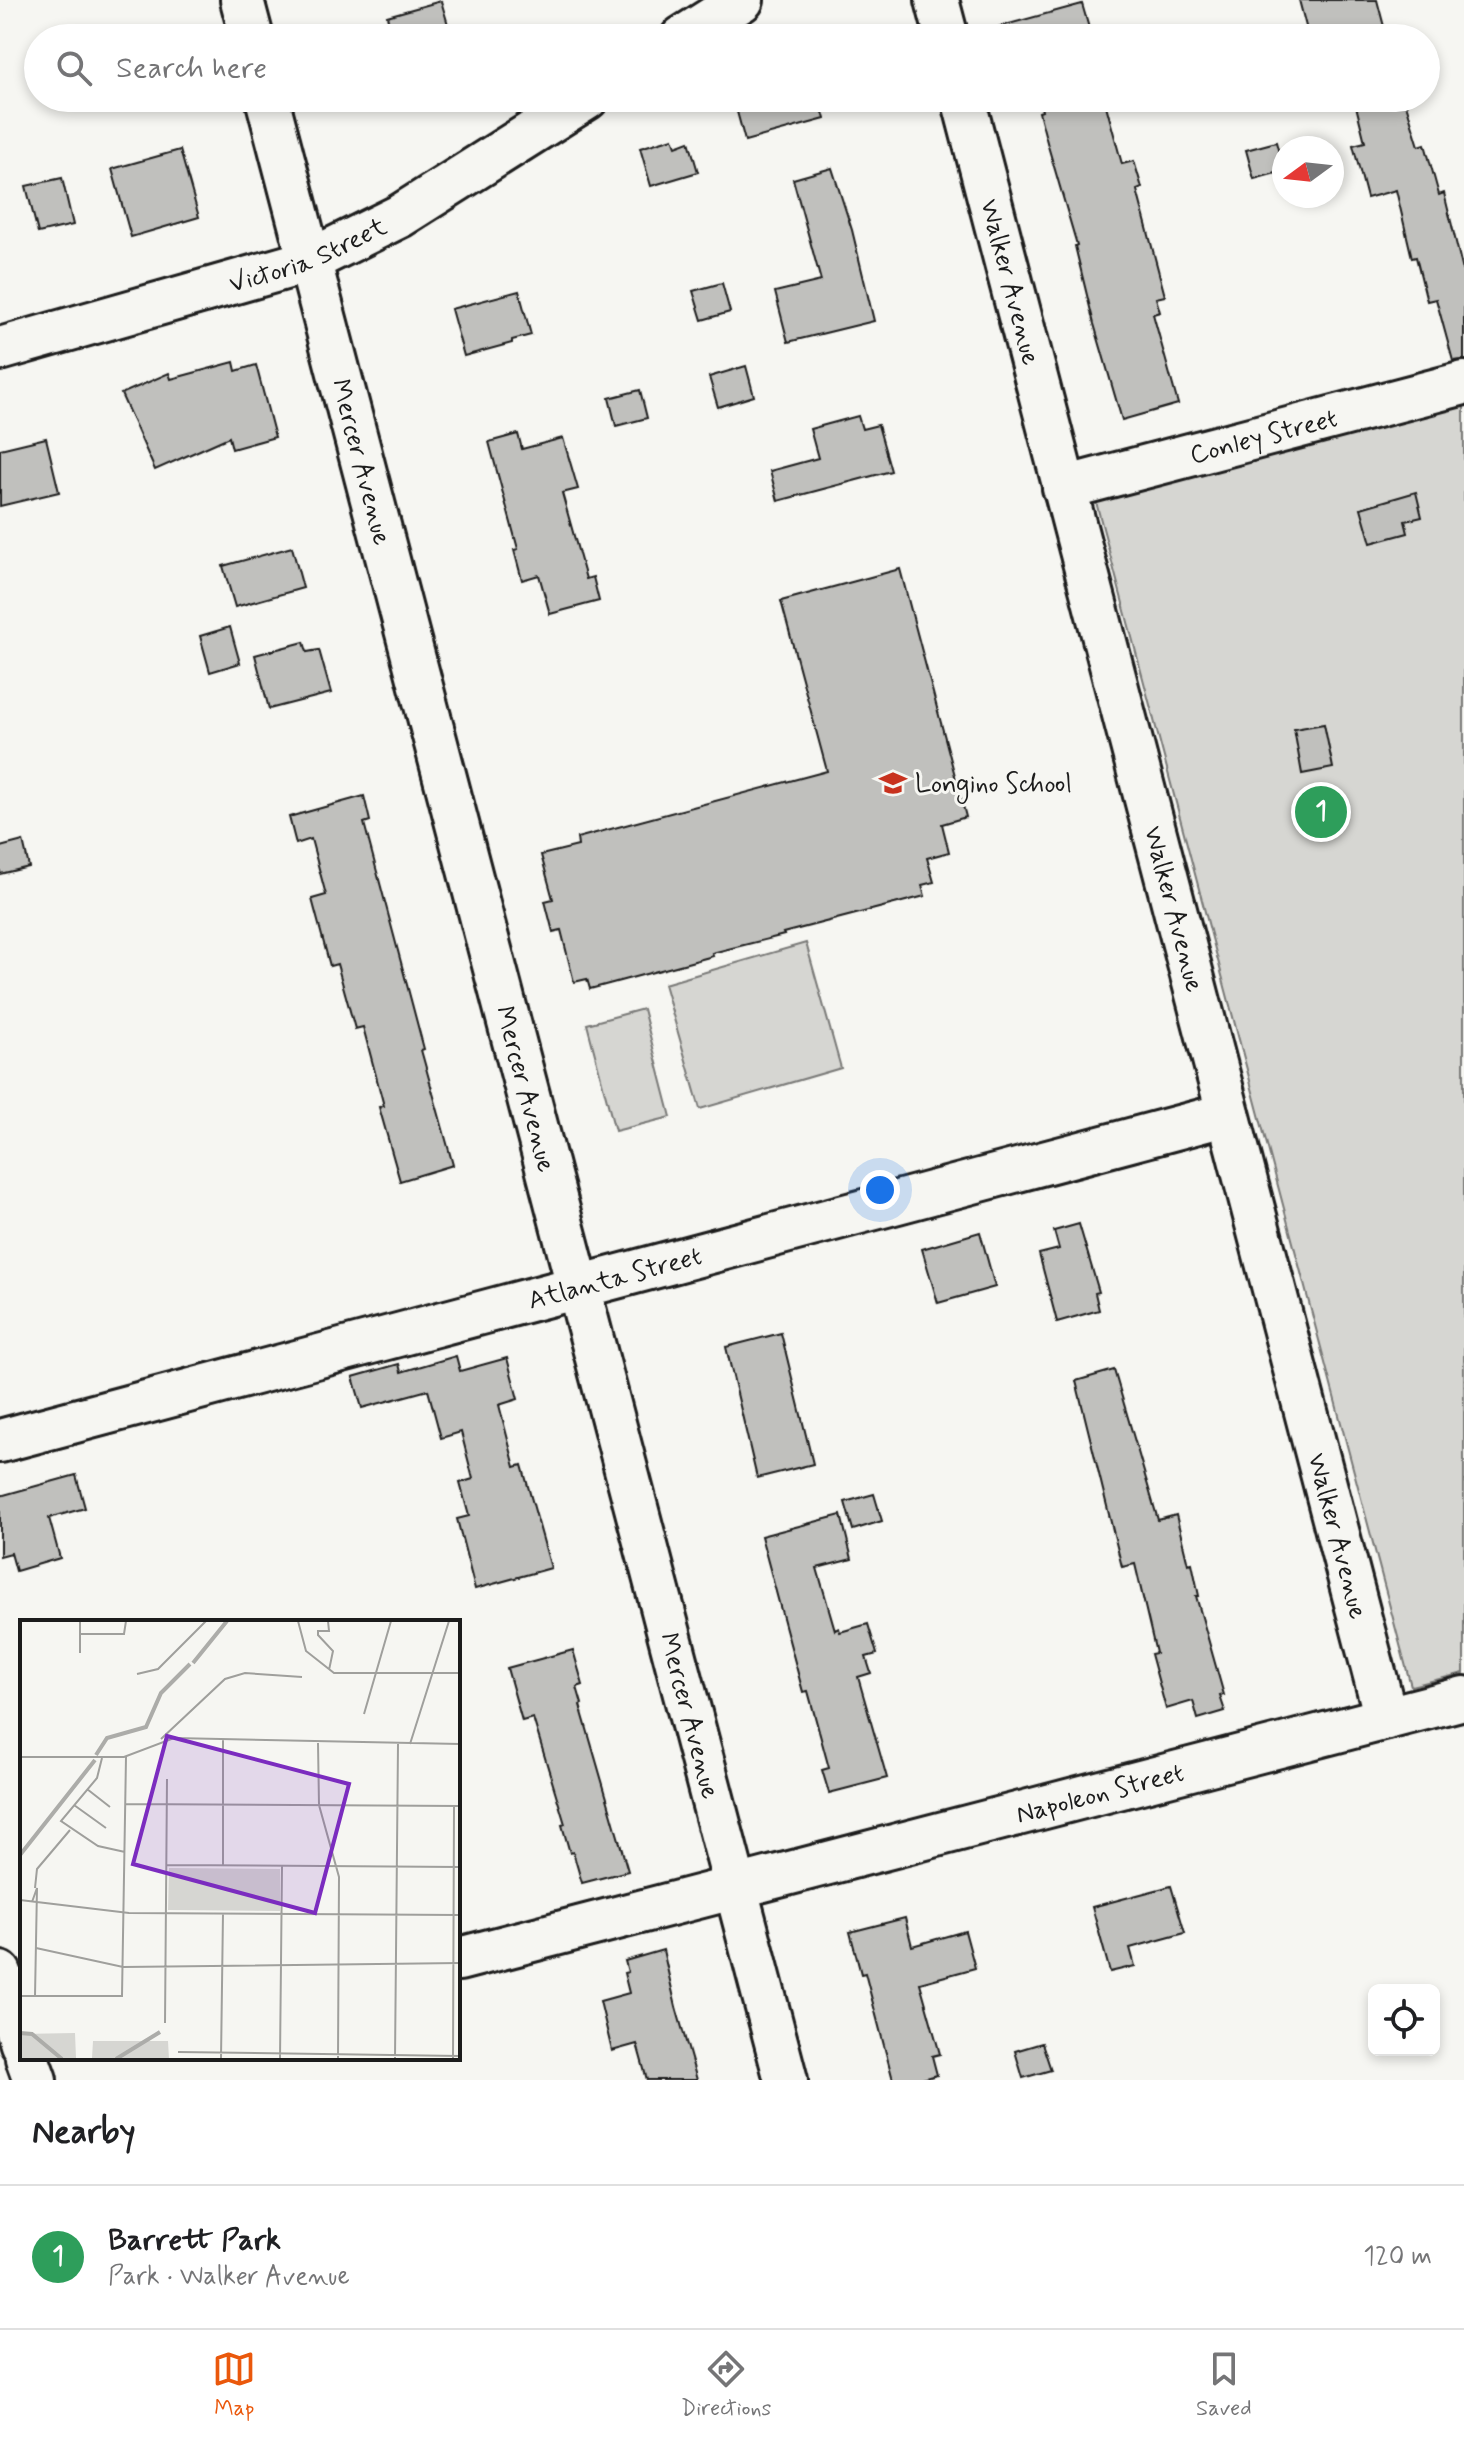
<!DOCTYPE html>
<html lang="en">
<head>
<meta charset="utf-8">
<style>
	:root { --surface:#fff; --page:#f2f2f2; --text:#202124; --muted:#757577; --line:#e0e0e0; --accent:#ea580c }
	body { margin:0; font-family:Mynerve,sans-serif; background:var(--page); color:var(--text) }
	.controls { position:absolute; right:24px; bottom:24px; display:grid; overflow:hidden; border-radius:12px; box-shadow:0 4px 12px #0003 }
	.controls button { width:72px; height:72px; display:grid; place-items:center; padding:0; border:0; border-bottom:2px solid var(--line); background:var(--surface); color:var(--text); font:40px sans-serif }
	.compass { position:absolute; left:1272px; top:136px; width:72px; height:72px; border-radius:50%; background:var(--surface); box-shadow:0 4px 12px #0003; rotate:255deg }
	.you { position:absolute; left:880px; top:1190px; width:28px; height:28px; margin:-20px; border:6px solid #fff; border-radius:50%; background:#1a73e8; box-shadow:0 0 0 12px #1a73e833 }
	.badge { display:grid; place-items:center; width:52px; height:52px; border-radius:50%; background:var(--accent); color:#fff; font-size:26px; font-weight:700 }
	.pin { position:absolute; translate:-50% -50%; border:4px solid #fff; box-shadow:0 2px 8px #0006 }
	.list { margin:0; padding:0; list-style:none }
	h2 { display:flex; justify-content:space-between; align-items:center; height:104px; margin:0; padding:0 32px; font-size:34px }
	h2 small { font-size:26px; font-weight:400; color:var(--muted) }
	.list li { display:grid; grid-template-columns:52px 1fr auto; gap:24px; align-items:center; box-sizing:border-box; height:144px; padding:0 32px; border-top:2px solid var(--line) }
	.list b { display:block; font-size:30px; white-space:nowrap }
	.list p { margin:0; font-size:26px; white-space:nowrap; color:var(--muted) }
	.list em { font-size:26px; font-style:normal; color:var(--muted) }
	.icon { flex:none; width:44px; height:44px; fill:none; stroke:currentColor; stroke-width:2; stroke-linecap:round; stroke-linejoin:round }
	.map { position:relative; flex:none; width:1464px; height:2080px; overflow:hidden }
	.search { position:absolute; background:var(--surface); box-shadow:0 4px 12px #0003; left:24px; right:24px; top:24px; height:88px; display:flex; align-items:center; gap:20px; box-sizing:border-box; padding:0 28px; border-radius:44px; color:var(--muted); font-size:30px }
	.sheet { height:248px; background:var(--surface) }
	nav { display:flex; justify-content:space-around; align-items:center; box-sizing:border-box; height:112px; border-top:2px solid var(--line); background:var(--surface); font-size:22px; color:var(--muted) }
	nav a { display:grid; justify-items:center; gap:4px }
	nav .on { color:var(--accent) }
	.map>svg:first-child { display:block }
</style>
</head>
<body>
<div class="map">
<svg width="1464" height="2080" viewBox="0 0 1464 2080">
	<rect width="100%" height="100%" fill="#f6f6f2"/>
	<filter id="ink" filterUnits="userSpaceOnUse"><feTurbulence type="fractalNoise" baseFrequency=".0125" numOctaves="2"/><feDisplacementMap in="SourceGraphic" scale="16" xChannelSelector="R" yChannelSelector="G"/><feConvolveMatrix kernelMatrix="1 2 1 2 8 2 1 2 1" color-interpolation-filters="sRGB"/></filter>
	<g filter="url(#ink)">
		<g fill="#d6d6d2" stroke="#797977" stroke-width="2">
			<polygon points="1464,403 1464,1673 1411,1686 1096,502"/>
			<polygon points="806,943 841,1068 700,1109 664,984"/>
			<polygon points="643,1009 671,1117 615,1131 587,1024"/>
		</g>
		<g fill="#c0c0bd" stroke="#1c1c1c" stroke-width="2">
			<polygon points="1299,0 1377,0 1387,38 1309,38"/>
			<polygon points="441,1 452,38 393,38 387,16"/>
			<polygon points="1082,4 1089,28 1081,30 1083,38 988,38 987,30"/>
			<polygon points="744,98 819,98 825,119 745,141 736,108 747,105"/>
			<polygon points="1039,98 1104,98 1122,164 1134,161 1142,188 1137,190 1165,296 1156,298 1160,312 1153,314 1178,404 1122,420 1094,324 1075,246 1077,245 1048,146 1039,112 1042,111"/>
			<polygon points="1354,98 1404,98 1419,146 1425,144 1439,195 1444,193 1464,275 1464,360 1453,361 1436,299 1427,301 1416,257 1412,258 1396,190 1367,198 1353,145 1365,142"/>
			<polygon points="673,138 676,146 689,141 698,172 651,186 640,148"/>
			<polygon points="1276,142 1284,171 1254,179 1246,150"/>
			<polygon points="180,150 199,217 131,237 112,169"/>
			<polygon points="832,168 852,230 874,321 788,342 775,292 821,281 793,179"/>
			<polygon points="62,178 73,225 38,233 26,186"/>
			<polygon points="722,283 730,312 702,320 693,291"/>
			<polygon points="519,291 531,335 512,340 512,343 464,356 451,309"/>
			<polygon points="234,362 236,371 256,365 275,437 232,449 229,437 155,470 121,394 169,373 171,379"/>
			<polygon points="746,366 754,396 718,407 709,377"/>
			<polygon points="640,390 647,418 616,426 609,398"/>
			<polygon points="858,416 862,429 878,425 891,471 778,501 770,471 818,458 810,429"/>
			<polygon points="518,434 522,449 563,438 578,489 562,493 586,579 593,577 599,601 550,614 539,575 522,580 514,550 518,549 489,442"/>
			<polygon points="46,438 59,492 0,506 0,449"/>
			<polygon points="1416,492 1422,517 1405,521 1408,533 1371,543 1361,508"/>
			<polygon points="292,547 303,588 235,607 223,566"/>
			<polygon points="900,569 966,817 942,824 949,852 927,858 934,882 922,885 925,896 783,933 784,935 712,953 713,956 590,989 587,979 574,982 561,930 553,932 545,901 553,899 541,855 578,846 577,838 827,771 781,601"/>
			<polygon points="230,627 240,663 210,672 200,636"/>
			<polygon points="304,642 307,652 319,650 331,693 269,709 255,655"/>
			<polygon points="1324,724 1333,768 1302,774 1294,729"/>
			<polygon points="364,796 370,821 364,823 424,1049 421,1050 453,1165 400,1181 379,1107 384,1106 363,1027 355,1029 337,964 330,966 312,899 326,895 311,839 296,844 289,817"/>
			<polygon points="23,841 29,867 0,874 0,847"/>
			<polygon points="1079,1224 1099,1292 1095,1293 1099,1310 1057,1322 1039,1254 1059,1249 1054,1231"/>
			<polygon points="980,1232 995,1287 938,1303 922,1249"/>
			<polygon points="781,1333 813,1464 757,1478 726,1347"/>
			<polygon points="456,1356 460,1371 507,1358 518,1399 499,1405 515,1467 522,1465 551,1568 475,1589 457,1519 469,1516 460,1483 473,1479 461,1432 441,1438 428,1390 362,1408 353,1377 399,1364 401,1372"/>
			<polygon points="1114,1370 1158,1520 1176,1515 1188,1564 1192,1563 1199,1596 1196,1596 1224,1695 1220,1696 1225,1711 1198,1719 1193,1701 1166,1709 1151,1654 1156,1653 1135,1564 1122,1567 1076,1381"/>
			<polygon points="76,1475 85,1508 49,1518 60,1558 16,1571 11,1553 0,1556 0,1496"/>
			<polygon points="874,1494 882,1521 853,1530 845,1502"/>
			<polygon points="841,1515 852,1559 817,1568 835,1630 839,1628 840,1632 868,1624 877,1654 866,1657 871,1673 858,1677 887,1778 829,1793 822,1770 829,1768 808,1691 803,1692 761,1536"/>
			<polygon points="573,1650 583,1685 577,1687 582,1704 580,1705 628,1871 582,1883 573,1852 570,1853 562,1825 565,1824 533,1718 522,1721 507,1668"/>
			<polygon points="1171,1886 1185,1933 1130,1948 1135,1966 1110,1972 1092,1907"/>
			<polygon points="905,1918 912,1946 965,1931 975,1968 920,1983 940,2054 932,2056 937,2075 919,2080 893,2080 865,1973 861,1974 850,1932"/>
			<polygon points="663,1950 676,2007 697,2080 647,2080 637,2044 612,2051 600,2001 629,1993 624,1973 628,1972 625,1961"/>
			<polygon points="1042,2043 1051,2070 1023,2078 1015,2051"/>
		</g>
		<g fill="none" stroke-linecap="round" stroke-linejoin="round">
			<g stroke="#1c1c1c" stroke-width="48">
				<g id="minor">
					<polyline points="242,0 252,38"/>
					<polyline points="937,0 947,38"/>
					<polyline points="682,38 742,0"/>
					<path id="s1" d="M267 98 786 2080"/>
					<path id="s2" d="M963 98 1386 1718"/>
					<path id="s3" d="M0 349 309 261 400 216 587 98"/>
					<path id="s4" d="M1064 488 1464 383"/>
					<path id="s5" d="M0 1441 1228 1114"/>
					<path id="s6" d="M459 1959 1464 1698"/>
					<polyline points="0,1973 22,2044"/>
					<polyline points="27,2058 35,2080"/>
				</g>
			</g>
			<use href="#minor" stroke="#f6f6f2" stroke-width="42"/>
		</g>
	</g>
	<defs>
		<g id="school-bare" transform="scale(2.16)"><path d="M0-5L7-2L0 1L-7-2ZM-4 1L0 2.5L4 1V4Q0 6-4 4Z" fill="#c8321e" stroke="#f6f6f2" stroke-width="2.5" paint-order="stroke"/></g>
	</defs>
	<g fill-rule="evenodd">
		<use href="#school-bare" x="893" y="783"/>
	</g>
	<g text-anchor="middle" stroke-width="6" stroke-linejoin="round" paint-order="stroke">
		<g font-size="26" fill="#1c1c1c" stroke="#f6f6f2">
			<text dy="9" stroke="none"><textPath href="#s3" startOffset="322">Victoria Street</textPath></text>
			<text dy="9" stroke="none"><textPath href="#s2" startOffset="190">Walker Avenue</textPath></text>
			<text dy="9" stroke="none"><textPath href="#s4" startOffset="206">Conley Street</textPath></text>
			<text dy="9" stroke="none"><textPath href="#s1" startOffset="376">Mercer Avenue</textPath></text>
			<text dy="9" stroke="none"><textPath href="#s2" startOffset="838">Walker Avenue</textPath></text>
			<text dy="9" stroke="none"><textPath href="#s1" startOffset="1024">Mercer Avenue</textPath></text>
			<text dy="9" stroke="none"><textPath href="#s5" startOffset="636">Atlanta Street</textPath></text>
			<text dy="9" stroke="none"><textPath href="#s2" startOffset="1486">Walker Avenue</textPath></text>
			<text dy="9" stroke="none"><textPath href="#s1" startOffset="1672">Mercer Avenue</textPath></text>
			<text dy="9" stroke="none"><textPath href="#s6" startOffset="662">Napoleon Street</textPath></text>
		</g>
		<g font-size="26" fill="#1c1c1c" stroke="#f6f6f2" text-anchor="start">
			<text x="915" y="792">Longino School</text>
		</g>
	</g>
	<g transform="translate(20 1620)">
		<rect width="440" height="440" fill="#f6f6f2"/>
		<path d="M149 248 260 249V291L148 290ZM55 413 56 438H72L73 421H148L149 439H0V414Z" fill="#d6d6d2"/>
		<path fill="none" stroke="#acaca9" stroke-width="4" d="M173 43 207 1M76 135 87 118 126 107 141 73 170 44M0 235 75 140M0 413 12 414 42 439M96 439 140 412"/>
		<path fill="none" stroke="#9f9f9c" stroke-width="2" d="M278 1 286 31 314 53H440M308 1 309 11H298V15L313 31 309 50M60 14H104L106 1M60 33V1M117 54 138 49 186 1M344 94 371 1M141 119 205 59 225 53 282 57M298 123 299 185 319 257 318 439M390 124 429 1M0 137H104L154 118 440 124M82 138 77 158 41 201 78 226 105 232M67 169 90 187M105 184 440 186M54 185 86 208M147 245 440 247M203 246V120M15 268 17 249 50 210M0 280 109 293 440 295M12 282 17 268 15 376M16 328 103 347 440 343M0 376H102L106 137M145 403 147 159M158 432 440 436M201 439 203 293M260 439 262 246M375 439 378 124M433 439 434 186"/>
		<path fill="#7b2cbf" fill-opacity="0.15" stroke="#7b2cbf" stroke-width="4" d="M147 116 329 164 295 293 113 244Z"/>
		<rect width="440" height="440" fill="none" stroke="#1c1c1c" stroke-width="4"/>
	</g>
</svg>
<div class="controls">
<button><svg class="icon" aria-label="locate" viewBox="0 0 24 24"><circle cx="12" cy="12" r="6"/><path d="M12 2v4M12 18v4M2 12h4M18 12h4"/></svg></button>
</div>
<svg class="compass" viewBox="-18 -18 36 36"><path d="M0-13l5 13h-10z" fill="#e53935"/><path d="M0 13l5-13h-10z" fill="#757577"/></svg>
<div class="you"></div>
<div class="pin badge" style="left:1321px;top:812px;background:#2e9e5b">1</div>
<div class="search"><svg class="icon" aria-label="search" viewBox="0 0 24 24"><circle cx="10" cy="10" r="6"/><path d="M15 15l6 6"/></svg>Search here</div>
</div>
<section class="sheet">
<h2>Nearby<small></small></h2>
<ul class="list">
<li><span class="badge" style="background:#2e9e5b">1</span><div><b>Barrett Park</b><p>Park · Walker Avenue</p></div><em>120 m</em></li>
</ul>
</section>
<nav>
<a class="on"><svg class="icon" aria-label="map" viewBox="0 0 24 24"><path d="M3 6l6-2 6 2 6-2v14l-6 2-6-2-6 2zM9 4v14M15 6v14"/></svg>Map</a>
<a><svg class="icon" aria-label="directions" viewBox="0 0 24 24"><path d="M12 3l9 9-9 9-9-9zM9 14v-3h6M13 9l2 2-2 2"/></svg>Directions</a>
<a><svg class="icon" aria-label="saved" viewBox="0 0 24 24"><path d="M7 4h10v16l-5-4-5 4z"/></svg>Saved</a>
</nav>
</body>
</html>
